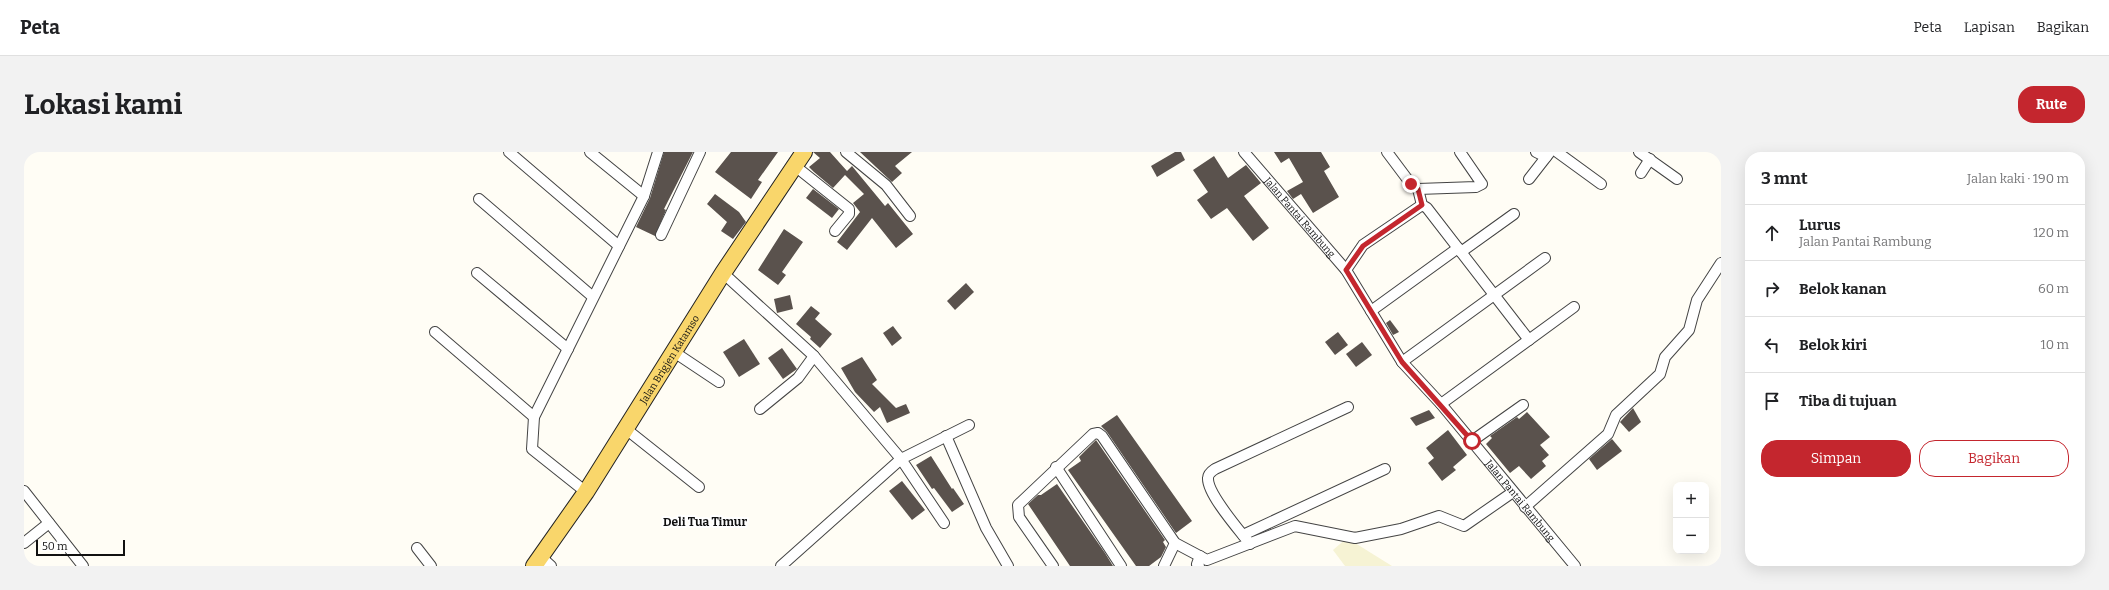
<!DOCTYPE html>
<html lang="id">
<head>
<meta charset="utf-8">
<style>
	:root { --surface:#fff; --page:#f2f2f2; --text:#202124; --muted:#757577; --line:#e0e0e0; --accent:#c4262e }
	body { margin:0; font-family:Bitter,serif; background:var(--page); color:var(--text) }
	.controls { position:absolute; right:12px; bottom:12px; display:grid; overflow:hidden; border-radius:8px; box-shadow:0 4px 16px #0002 }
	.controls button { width:36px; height:36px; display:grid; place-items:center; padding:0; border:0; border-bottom:1px solid var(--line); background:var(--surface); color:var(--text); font:20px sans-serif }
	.scale { position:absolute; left:12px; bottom:10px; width:89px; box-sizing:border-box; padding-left:4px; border:2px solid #111; border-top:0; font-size:11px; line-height:14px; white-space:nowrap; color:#111; -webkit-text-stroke:3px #fff; paint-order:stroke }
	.stop { position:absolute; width:12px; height:12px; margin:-9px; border:3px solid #c4262e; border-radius:50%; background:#fff }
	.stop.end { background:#c4262e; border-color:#fff; box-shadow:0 1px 4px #0008 }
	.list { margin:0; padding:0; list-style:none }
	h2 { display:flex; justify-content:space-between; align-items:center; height:52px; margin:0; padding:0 16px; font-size:17px }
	h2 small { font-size:13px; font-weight:400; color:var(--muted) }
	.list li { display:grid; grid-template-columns:26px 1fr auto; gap:12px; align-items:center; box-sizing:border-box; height:56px; padding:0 16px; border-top:1px solid var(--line) }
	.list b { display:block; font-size:15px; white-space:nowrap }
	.list p { margin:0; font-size:13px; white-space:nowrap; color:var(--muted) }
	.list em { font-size:13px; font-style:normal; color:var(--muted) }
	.actions { display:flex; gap:8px; padding:12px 16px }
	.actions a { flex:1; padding:9px 0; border:1px solid var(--accent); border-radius:16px; text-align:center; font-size:14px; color:var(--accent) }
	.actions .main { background:var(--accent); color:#fff }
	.icon { flex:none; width:22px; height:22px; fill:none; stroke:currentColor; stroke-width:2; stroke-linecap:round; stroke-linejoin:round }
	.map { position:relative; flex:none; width:1697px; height:414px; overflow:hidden; border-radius:16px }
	header { display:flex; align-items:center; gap:24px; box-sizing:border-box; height:56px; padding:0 20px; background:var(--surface); border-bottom:1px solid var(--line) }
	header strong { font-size:19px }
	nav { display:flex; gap:22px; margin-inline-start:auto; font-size:14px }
	.intro { display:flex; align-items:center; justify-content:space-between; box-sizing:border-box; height:96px; padding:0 24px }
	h1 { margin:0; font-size:28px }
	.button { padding:10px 18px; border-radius:16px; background:var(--accent); color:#fff; font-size:14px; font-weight:700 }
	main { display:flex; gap:24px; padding:0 24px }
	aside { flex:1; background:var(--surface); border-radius:16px; box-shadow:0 4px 16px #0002 }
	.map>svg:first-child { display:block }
</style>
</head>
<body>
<header>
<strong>Peta</strong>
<nav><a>Peta</a><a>Lapisan</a><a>Bagikan</a></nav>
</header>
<div class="intro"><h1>Lokasi kami</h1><a class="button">Rute</a></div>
<main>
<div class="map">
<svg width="1697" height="414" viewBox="0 0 1697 414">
	<rect width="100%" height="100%" fill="#fffdf5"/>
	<polygon fill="#f6f3d4" points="1323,386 1368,414 1321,414 1309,398"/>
	<g fill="#5a524d">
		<polygon points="640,0 669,0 640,57 642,58 631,84 612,75 626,46"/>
		<polygon points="707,0 754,0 734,28 738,30 727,47 691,20"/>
		<polygon points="789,0 806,0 823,19 828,14 861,54 864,51 889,82 872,96 848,66 823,98 813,90 836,60 829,51 840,42 821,23 809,36 790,20 785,15 796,6"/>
		<polygon points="836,0 888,0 871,14 878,21 868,30"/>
		<polygon points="1151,0 1157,0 1161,8 1133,25 1127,14"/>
		<polygon points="1250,0 1297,0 1306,15 1300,19 1315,45 1289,61 1277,42 1269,47 1263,39 1279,30 1265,6 1257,11"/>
		<polygon points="1190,4 1204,26 1222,13 1237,31 1220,44 1245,76 1229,89 1203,56 1187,67 1173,48 1184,40 1169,18"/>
		<polygon points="789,37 815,57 808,66 782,46"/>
		<polygon points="691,42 715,60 722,70 709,87 697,79 703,70 683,52"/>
		<polygon points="760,77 779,90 758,120 762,123 754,133 734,118"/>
		<polygon points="942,131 950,140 931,158 923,149"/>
		<polygon points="766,143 769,157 753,161 750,147"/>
		<polygon points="787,154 796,161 791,167 808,182 796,196 786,187 787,185 772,172"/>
		<polygon points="1366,168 1375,180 1369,183 1362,171"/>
		<polygon points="869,174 878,186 868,194 859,181"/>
		<polygon points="1314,180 1324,193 1311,203 1301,190"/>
		<polygon points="720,187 736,212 715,225 699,200"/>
		<polygon points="1338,190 1348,203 1332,215 1322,202"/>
		<polygon points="758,196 773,217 759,227 744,206"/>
		<polygon points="838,205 853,228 848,232 872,256 882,252 886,261 863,271 856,255 850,260 831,240 817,216"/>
		<polygon points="1609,256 1617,270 1605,280 1596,270"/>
		<polygon points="1405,258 1411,266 1392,274 1386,266"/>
		<polygon points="1503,260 1526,285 1516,293 1525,303 1518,309 1522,314 1507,327 1495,314 1486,321 1462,292 1468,286 1466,284 1493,265 1495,267"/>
		<polygon points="1093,263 1168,369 1152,381 1083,280 1077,274"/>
		<polygon points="1424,278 1443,303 1429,315 1432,318 1418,329 1404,311 1410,306 1402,296"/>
		<polygon points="1588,287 1598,299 1573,318 1565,307"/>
		<polygon points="1072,288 1141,388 1139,390 1142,395 1137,405 1125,414 1112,414 1044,318 1057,309 1055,305"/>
		<polygon points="907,304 928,337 929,336 940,352 928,360 910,336 908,337 892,313"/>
		<polygon points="878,329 901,358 888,368 865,339"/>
		<polygon points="1033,332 1081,401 1089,414 1046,414 1004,352 1014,343 1017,343"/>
	</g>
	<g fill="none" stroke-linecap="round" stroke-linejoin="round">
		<g stroke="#444" stroke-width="12">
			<g id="street">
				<polyline points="485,0 595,94"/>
				<polyline points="566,0 620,44"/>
				<polyline points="822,0 862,33 886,64"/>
				<path id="s1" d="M1220 0 1322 118 1378 210 1417 252 1551 414"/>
				<polyline points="1363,0 1387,32 1394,37 1452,35 1458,32 1436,0"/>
				<polyline points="1512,0 1522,5"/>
				<polyline points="1533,0 1577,32"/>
				<polyline points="1615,0 1653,27"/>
				<polyline points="771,14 825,57 825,62 811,79"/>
				<polyline points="1617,21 1626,7"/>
				<polyline points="1505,27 1526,0"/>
				<polyline points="1394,37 1398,53 1403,56 1505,188"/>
				<polyline points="455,47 569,145"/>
				<polyline points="637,83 676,0"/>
				<polyline points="1437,100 1490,62"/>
				<polyline points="1322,118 1339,93 1398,53"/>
				<polyline points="453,121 544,197"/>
				<polyline points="699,121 790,204 877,307 757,414"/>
				<polyline points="1347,159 1434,96"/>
				<polyline points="411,180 510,265"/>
				<polyline points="650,200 695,230"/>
				<polyline points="1378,210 1521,106"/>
				<polyline points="1417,252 1550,155"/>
				<polyline points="736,257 774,226 790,204"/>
				<polyline points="602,277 675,335"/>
				<polyline points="922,284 962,376 984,414"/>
				<polyline points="1448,289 1499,253"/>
				<polyline points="1032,315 1097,414"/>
				<polyline points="0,339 59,414"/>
				<polyline points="562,340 508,297 510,265 620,44 634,0"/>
				<polyline points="1501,355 1584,282 1592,263 1636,222 1641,205 1665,178 1673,148 1697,111"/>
				<polyline points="920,371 877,307 945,273"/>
				<polyline points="1219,383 1361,317"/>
				<polyline points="0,391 25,371"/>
				<path d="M1226 392C1216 379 1183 342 1184 326 1184 322 1188 319 1191 317L1324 255"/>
				<polyline points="393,396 407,414"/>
				<polyline points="517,405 527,414"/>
				<polyline points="1029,414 995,365 994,353 1069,282 1074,281 1078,284 1151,391 1183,408 1271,374 1331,386 1377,377 1415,364 1440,374 1489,340"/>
				<polyline points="1140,414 1151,391"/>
				<polyline points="1175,414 1173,412 1176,404"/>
			</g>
		</g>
		<g stroke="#222" stroke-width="18">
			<g id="primary">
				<path id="s2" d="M510 414 562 340 699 121 780 0"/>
			</g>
		</g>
		<use href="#street" stroke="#fff" stroke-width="10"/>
		<use href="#primary" stroke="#f9d66b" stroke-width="16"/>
	</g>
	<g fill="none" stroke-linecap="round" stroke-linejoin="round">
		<polyline stroke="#c4262e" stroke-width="5" points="1387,32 1394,37 1398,53 1339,94 1322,118 1378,210 1448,289"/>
	</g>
	<g text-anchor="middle" stroke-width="4" stroke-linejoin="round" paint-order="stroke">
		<g font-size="10" fill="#111" stroke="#fff">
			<text dy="4" stroke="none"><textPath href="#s1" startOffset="86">Jalan Pantai Rambung</textPath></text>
			<text dy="4" stroke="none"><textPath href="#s2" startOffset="247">Jalan Brigjen Katamso</textPath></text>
			<text dy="4" stroke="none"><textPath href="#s1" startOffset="446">Jalan Pantai Rambung</textPath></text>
		</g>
		<g font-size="12" font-weight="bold" fill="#111" stroke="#fff">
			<text x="681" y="374">Deli Tua Timur</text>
		</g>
	</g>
</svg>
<div class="controls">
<button>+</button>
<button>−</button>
</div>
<div class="scale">50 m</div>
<div class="stop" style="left:1448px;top:289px"></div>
<div class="stop end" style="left:1387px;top:32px"></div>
</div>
<aside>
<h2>3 mnt<small>Jalan kaki · 190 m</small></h2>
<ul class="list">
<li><svg class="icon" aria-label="ahead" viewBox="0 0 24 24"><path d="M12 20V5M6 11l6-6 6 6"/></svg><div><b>Lurus</b><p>Jalan Pantai Rambung</p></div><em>120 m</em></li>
<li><svg class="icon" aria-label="right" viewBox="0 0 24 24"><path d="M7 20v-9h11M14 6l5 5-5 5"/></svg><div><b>Belok kanan</b></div><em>60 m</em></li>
<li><svg class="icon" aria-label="left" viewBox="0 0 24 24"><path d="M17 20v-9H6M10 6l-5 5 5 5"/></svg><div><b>Belok kiri</b></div><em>10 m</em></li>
<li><svg class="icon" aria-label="arrive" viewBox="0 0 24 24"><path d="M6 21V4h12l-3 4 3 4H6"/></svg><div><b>Tiba di tujuan</b></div></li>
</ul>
<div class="actions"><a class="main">Simpan</a><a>Bagikan</a></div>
</aside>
</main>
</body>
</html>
